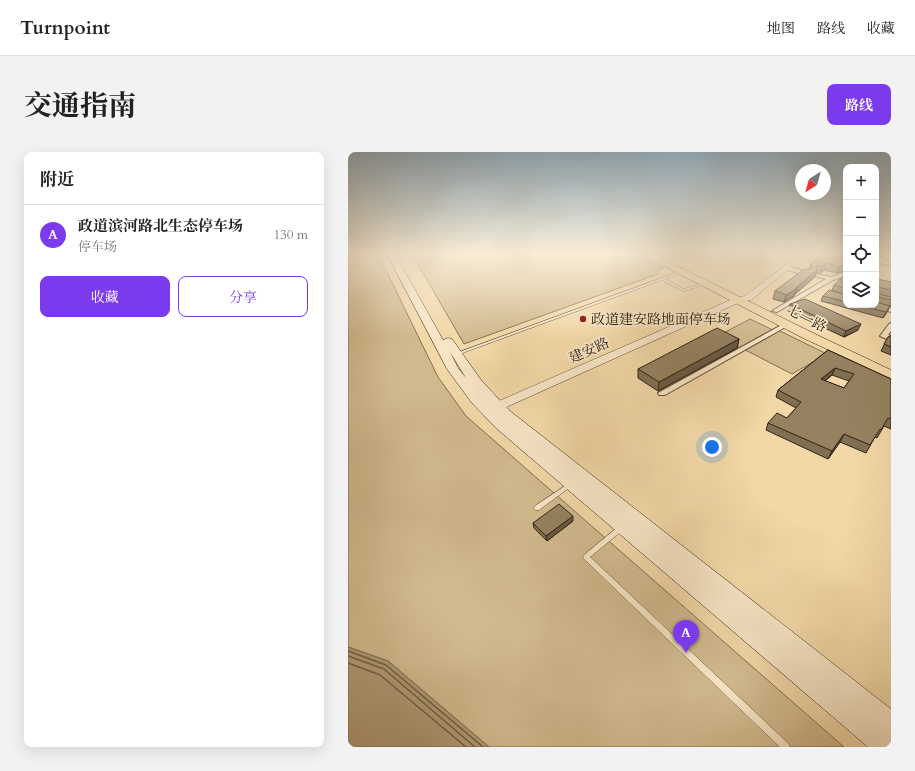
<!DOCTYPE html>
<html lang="zh">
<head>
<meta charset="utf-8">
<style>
	:root { --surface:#fff; --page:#f2f2f2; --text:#222; --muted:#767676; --line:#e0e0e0; --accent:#7c3aed }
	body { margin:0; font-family:Cardo,"Noto Serif SC",serif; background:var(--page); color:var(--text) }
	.controls { position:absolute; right:12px; top:12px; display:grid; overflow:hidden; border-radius:8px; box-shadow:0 4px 16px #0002 }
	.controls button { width:36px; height:36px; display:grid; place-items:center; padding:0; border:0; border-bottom:1px solid var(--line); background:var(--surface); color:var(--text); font:20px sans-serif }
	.compass { position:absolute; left:447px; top:12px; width:36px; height:36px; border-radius:50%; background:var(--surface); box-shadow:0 4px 16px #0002; rotate:217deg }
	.you { position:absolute; left:364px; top:295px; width:14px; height:14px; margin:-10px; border:3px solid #fff; border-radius:50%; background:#1a73e8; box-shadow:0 0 0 6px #1a73e833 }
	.badge { display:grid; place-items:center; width:26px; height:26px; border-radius:50%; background:var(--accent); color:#fff; font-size:13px; font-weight:700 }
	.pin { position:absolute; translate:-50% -33px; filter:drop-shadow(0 1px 2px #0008) }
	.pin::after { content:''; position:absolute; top:21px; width:14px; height:12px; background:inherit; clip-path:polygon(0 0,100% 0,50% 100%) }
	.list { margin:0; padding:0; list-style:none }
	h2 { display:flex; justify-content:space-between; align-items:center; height:52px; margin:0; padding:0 16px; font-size:17px }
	h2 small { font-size:13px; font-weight:400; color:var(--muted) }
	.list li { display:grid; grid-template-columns:26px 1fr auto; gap:12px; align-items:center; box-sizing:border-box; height:60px; padding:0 16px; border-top:1px solid var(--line) }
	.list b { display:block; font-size:15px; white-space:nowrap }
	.list p { margin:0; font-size:13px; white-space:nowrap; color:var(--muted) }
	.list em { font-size:13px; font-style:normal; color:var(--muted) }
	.actions { display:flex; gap:8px; padding:12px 16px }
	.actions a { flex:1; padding:9px 0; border:1px solid var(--accent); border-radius:8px; text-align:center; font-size:14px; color:var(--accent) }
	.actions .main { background:var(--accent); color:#fff }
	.icon { flex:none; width:22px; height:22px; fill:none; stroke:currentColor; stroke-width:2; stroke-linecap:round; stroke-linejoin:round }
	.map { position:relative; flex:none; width:543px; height:595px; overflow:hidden; border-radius:8px }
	header { display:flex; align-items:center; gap:24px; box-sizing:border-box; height:56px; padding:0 20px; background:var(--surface); border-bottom:1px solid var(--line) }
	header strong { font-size:19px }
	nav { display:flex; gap:22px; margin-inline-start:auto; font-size:14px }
	.intro { display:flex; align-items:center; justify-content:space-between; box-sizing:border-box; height:96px; padding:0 24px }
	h1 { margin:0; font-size:28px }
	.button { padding:10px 18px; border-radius:8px; background:var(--accent); color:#fff; font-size:14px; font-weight:700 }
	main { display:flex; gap:24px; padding:0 24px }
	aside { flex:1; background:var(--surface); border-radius:8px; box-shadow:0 4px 16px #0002 }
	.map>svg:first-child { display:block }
</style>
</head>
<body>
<header>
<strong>Turnpoint</strong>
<nav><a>地图</a><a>路线</a><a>收藏</a></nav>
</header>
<div class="intro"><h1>交通指南</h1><a class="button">路线</a></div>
<main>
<aside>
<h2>附近<small></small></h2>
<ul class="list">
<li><span class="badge">A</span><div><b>政道滨河路北生态停车场</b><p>停车场</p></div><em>130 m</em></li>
</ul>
<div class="actions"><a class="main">收藏</a><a>分享</a></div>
</aside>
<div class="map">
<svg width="543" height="595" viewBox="0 0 543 595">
	<rect width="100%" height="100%" fill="#f2d7a7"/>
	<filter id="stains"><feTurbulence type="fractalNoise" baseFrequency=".005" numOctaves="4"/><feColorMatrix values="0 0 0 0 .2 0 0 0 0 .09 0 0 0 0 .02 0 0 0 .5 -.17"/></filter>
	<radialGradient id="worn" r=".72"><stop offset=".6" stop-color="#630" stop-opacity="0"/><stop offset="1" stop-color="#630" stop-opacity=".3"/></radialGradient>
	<g fill="#d1b98e" stroke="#806e51">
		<polygon points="0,102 30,102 90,225 118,264 496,595 141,595 40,509 0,495"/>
		<polygon points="64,102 292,102 297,104 295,106 315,116 310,118 310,122 116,192"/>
		<polygon points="402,167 425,178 428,177 479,202 444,222 370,184"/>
	</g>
	<polygon fill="#b09a75" stroke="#7d6b4e" points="0,495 40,509 141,595 0,595"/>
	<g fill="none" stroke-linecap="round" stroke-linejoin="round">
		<g stroke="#705f44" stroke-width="1.5">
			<polyline points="0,499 38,513 135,595"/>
			<polyline points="0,504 36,517 127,595"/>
			<polyline points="0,511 32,523 118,595"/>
		</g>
		<g stroke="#605139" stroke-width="1">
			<g id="service">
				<polygon points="333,119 335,120 317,127 336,137 357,131 359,132 336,139 314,128 109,203 108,203 106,202"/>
				<polygon points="223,330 225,331 226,332 225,333 191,358 187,358 186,356 187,354"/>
				<polygon points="271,374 275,374 276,376 275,378 242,405 441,592 442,595 432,595 236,407 235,405 236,403"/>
			</g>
		</g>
		<g stroke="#605139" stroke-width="2">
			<g id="minor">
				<polygon points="528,106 543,110 543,114 528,110"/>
				<polygon points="438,114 460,120 461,121 458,123 436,117 435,116"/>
				<polygon points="498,120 498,124 485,128 429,160 424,159 478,127 467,124 467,122 483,125"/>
				<polygon points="528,152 543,156 543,160 522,153"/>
				<polygon points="439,170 441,171 441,173 317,243 311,243 310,241"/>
				<polygon points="543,171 543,179 540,183 543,184 543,189 532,184 541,172"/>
			</g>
		</g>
		<g stroke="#605139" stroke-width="1">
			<polygon id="tertiary" points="452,102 459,102 403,148 392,150 143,262 135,262 133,259 135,256 387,146 397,144"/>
		</g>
		<g stroke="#302414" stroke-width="1">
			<path id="secondary" d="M39 102H47L95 188 100 186 104 187 133 228 162 259 543 557V595H520L148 276 124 251 99 217ZM102 200 118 226 110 216Z"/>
		</g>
		<g stroke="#302414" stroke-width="1">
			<polygon id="primary" points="293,102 305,102 465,181 543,218 543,227 457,187"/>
		</g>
		<use href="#service" fill="#f7e5c6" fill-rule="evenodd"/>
		<use href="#minor" fill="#f7e5c6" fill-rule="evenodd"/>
		<use href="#tertiary" fill="#f7e5c6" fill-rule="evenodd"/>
		<use href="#secondary" fill="#f7e5c6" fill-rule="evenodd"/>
		<use href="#primary" fill="#f2d7a7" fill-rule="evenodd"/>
	</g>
	<g fill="#806f53" stroke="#302414" fill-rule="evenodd">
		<polygon points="498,102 498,119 489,121 476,118 472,121 468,121 467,125 447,142 446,144 436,150 425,147 427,139 461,117 463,112"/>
		<polygon points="498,121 498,153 528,153 528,127 543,130 543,154 538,153 542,154 539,160 535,166 473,149 475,144 495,142 484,138 486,133"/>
		<polygon points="442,152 510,178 496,185 440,159"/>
		<polygon points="543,183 543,203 533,199 540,185 541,185"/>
		<polygon points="391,187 389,196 310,239 290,226 290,217"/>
		<path d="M480 198 543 227V277L536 274 529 286 527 285 518 301 492 290 480 307 418 278 420 271 439 266 448 256 428 245 430 238ZM484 223 501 229 496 236 477 229Z"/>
		<polygon points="225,369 199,389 186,376 185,371"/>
	</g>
	<g fill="#685a43" stroke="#302414">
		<polygon points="478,111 476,118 472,121 474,114"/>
		<polygon points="498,113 498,119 489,121 491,115"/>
		<polygon points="469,118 467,125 447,142 449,135"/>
		<polygon points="448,137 446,144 436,150 438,143"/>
		<polygon points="528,145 531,145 528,151"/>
		<polygon points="542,154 539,160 535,166 538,160"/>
		<polygon points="513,172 510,178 496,185 498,179"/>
		<polygon points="391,187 389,196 310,239 311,230"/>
		<polygon points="487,216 484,223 469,235 473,227"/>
		<polygon points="496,282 492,290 480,307 484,299"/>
		<polygon points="225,364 225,369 199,389 198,384"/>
	</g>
	<g fill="#958160" stroke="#302414" fill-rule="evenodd">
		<polygon points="475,102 498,102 498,113 491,115 478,111 474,114 468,114 469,118 449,135 448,137 438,143 427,139 456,117 461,117 464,115 463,112"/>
		<polygon points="498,121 498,126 495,125 492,128 494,131 498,132 498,136 486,133"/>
		<polygon points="528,127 543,130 543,138 530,135 530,142 543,145 543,148 531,145 528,145"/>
		<polygon points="481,138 498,143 498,150 475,144"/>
		<polygon points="457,147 513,172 498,179 442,152"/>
		<polygon points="528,150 542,154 538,160 510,153 528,153"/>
		<polygon points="369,176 391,187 311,230 290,217"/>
		<polygon points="543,183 543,195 536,192 540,185 541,185"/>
		<path d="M480 198 543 227V267L540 266 533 278 532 277 522 293 496 282 484 299 420 271 429 261 439 266 453 250 430 238ZM487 216 506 222 496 236 473 227Z"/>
		<polygon points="211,352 225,364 198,384 185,371"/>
	</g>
	<linearGradient id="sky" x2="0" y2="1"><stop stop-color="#91aaba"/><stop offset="0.55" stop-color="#f9edd7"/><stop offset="1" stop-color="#f9edd7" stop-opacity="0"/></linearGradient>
	<rect width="543" height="185" fill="url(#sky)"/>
	<circle fill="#8f2418" stroke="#f7e5c6" stroke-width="1.5" cx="235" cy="167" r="4"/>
	<g text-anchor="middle" stroke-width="3.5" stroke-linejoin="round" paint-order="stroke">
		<g font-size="14" fill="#302414" stroke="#f7e5c6">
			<text transform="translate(459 166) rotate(27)" y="5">七一路</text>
			<text transform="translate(241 198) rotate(-24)" y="5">建安路</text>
		</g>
		<g font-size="14" fill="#302414" stroke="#f7e5c6" text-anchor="start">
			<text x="243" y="172">政道建安路地面停车场</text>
		</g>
	</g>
	<rect width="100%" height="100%" filter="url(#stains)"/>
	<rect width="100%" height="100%" fill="url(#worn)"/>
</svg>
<div class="controls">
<button>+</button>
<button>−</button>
<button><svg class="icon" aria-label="locate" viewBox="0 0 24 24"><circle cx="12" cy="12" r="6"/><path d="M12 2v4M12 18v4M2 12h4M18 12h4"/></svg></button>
<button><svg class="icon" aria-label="layers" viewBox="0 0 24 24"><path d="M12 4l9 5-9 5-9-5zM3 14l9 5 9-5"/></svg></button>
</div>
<svg class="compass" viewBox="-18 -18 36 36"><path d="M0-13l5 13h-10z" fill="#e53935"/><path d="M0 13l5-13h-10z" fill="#767676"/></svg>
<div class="you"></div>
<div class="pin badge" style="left:338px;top:501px">A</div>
</div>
</main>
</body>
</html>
